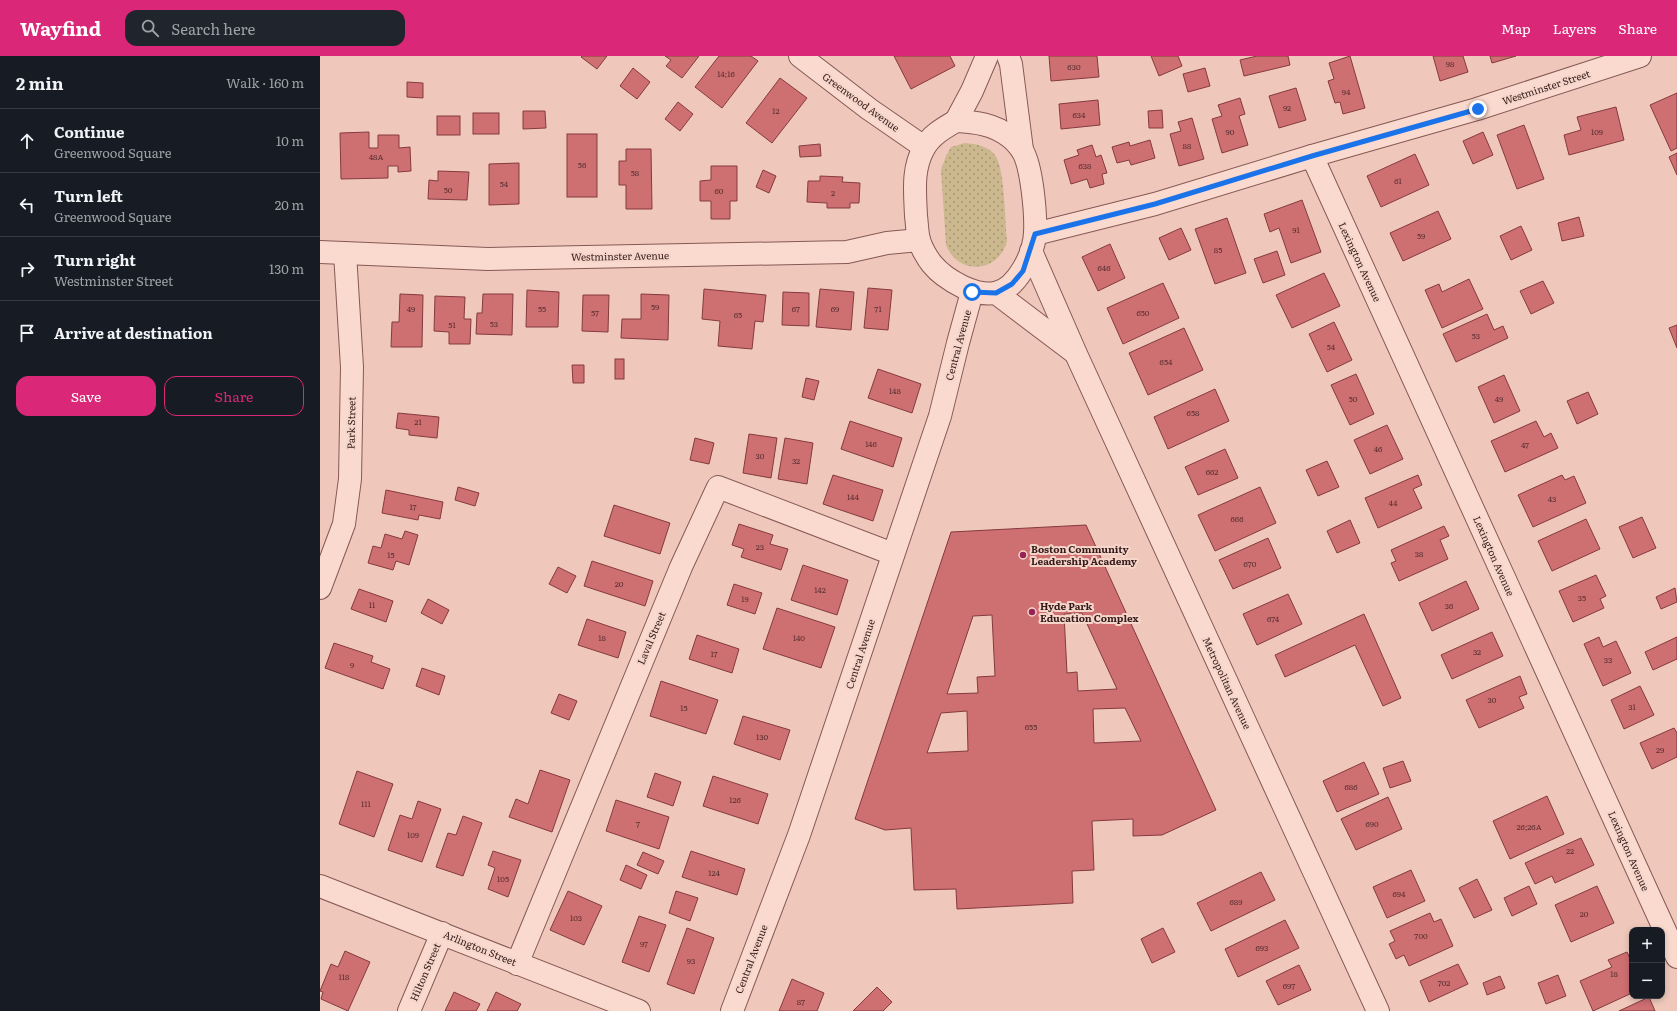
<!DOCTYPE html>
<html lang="en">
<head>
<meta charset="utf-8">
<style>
	:root { --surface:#171b24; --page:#20242c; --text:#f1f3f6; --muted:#9ea1a6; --line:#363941; --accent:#db2777 }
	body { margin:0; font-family:Literata,serif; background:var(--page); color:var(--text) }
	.controls { position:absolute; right:12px; bottom:12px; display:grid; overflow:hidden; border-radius:8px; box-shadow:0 2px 6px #0003 }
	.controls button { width:36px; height:36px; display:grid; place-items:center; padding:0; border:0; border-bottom:1px solid var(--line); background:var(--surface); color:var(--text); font:20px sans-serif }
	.stop { position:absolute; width:12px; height:12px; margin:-9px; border:3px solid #1a73e8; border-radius:50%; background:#fff }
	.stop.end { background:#1a73e8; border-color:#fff; box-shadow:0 1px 4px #0008 }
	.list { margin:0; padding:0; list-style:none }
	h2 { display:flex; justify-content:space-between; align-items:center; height:52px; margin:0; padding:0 16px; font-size:17px }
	h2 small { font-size:13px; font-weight:400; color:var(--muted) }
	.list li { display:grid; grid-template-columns:26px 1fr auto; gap:12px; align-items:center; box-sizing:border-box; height:64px; padding:0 16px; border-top:1px solid var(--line) }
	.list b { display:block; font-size:15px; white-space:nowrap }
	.list p { margin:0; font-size:13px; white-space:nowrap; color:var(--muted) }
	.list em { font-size:13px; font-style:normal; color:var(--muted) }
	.actions { display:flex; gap:8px; padding:12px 16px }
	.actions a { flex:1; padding:9px 0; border:1px solid var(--accent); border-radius:12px; text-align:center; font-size:14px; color:var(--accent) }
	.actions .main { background:var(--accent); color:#fff }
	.icon { flex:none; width:22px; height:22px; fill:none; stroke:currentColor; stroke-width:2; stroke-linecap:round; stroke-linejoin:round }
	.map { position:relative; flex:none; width:1357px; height:955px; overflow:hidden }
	header { display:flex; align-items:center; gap:24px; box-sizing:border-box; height:56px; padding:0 20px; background:var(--accent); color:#fff }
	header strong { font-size:19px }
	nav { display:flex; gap:22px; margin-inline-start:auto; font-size:14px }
	.search { width:280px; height:36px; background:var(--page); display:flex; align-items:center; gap:10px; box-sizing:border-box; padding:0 14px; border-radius:12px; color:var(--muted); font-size:15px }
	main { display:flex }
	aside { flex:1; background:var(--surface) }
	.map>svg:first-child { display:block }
</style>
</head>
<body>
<header>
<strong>Wayfind</strong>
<div class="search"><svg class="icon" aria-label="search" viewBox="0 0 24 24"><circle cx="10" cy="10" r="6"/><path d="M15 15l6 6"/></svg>Search here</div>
<nav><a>Map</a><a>Layers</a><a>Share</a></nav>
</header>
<main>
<aside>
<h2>2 min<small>Walk · 160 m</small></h2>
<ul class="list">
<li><svg class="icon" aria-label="ahead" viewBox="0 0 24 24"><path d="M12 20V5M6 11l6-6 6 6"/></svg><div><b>Continue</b><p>Greenwood Square</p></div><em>10 m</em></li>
<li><svg class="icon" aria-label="left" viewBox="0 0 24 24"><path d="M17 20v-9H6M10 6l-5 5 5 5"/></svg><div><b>Turn left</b><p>Greenwood Square</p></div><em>20 m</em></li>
<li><svg class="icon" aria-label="right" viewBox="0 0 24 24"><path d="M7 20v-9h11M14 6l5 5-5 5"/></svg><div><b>Turn right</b><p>Westminster Street</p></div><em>130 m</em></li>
<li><svg class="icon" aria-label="arrive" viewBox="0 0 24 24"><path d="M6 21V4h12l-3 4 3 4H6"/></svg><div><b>Arrive at destination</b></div></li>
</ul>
<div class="actions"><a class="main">Save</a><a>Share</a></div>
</aside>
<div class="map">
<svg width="1357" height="955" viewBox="0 0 1357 955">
	<defs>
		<pattern id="grass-dots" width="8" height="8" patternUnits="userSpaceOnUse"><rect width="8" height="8" fill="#ccb88f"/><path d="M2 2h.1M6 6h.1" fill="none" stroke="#a69574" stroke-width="1.8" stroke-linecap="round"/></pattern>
	</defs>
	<rect width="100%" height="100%" fill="#efc8bb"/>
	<path fill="url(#grass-dots)" d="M645 87C656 88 668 90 675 99 685 112 685 167 687 185 679 217 638 220 626 189L621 114 626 100 631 91Z"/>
	<g fill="#ce6f72" stroke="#853a3e" fill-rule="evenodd">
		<polygon points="262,0 287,0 277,13 261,1"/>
		<polygon points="345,0 379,0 362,22 346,10 351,4"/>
		<polygon points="399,0 431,0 438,5 402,52 375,31"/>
		<polygon points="574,0 630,0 635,10 591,33"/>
		<polygon points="729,0 777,0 779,21 731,25"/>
		<polygon points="831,0 858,0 862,10 839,20"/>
		<polygon points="937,0 968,0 970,9 924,20 920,4"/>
		<polygon points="1030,0 1045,52 1023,58 1020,46 1015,47 1008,25 1014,23 1009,7"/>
		<polygon points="1113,0 1143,0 1148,16 1120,25"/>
		<polygon points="1170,0 1196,0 1172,7"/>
		<polygon points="313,12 330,26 317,43 300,30"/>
		<polygon points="885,12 890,30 868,36 863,18"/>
		<polygon points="460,22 487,42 452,87 426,67"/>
		<polygon points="87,26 103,27 103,42 87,41"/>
		<polygon points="976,32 986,64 959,72 949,40"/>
		<polygon points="1357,37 1357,92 1351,95 1330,49"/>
		<polygon points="920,42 925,58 919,60 928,89 902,97 892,63 902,60 898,49"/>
		<polygon points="778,44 780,69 741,73 739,48"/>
		<polygon points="358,46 373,58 360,75 345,63"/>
		<polygon points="1296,51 1304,84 1249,99 1244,79 1261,74 1257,61"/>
		<polygon points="842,54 843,72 829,72 828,55"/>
		<polygon points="203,55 225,55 226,72 203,73"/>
		<rect x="153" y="57" width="26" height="21"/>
		<rect x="117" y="60" width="23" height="19"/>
		<polygon points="872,62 884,103 859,110 850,78 861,75 858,66"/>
		<polygon points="1204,69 1224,123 1197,133 1177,79"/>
		<polygon points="49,76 49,92 58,92 58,79 79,79 79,92 90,91 91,115 78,116 78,110 68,110 68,122 21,123 20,77"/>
		<polygon points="1163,76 1173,99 1153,108 1143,85"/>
		<rect x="247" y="78" width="30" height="63"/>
		<polygon points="830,84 835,102 811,109 809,104 797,107 792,91 809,86 810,90"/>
		<polygon points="500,88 501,100 480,101 479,90"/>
		<polygon points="772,89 776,101 781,99 787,117 782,118 784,128 770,132 767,123 751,128 744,104 759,99 757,94"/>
		<polygon points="306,93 331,93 332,153 306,153 306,129 299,129 299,105 306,105"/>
		<polygon points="1357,97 1357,119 1349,101"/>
		<polygon points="1095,98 1109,129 1061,151 1047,120"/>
		<polygon points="199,107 199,148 169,149 169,108"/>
		<polygon points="391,110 417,110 417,145 410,145 410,163 391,163 391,145 380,145 380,125 391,124"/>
		<polygon points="443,114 456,120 449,137 436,131"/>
		<polygon points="118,115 149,116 147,144 108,143 109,124 118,125"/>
		<polygon points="500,120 523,121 522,126 540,127 539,147 530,147 530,152 507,152 507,147 487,146 488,125 500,125"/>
		<polygon points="982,144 1001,196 971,207 959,172 950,176 944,158"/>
		<polygon points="1118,155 1131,183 1083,205 1070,177"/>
		<polygon points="1259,161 1264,180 1242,185 1238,167"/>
		<polygon points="907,162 926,217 895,228 875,173"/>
		<polygon points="1201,170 1212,194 1191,204 1180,180"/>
		<polygon points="861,172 871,194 849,204 839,182"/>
		<polygon points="790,188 805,222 778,235 762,201"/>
		<polygon points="957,195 965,219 943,227 934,203"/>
		<polygon points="1004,217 1020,250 972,272 956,239"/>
		<polygon points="1149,223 1163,253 1122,272 1105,234 1119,228 1122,236"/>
		<polygon points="1223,225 1234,247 1211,258 1200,235"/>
		<polygon points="843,227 859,262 803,288 787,252"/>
		<polygon points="548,232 572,234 568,274 544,272"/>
		<polygon points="384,233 446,239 443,266 435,265 432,293 398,290 400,265 382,263"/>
		<polygon points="500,233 534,236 531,274 496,271"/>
		<polygon points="207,234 239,236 238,271 206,271"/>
		<polygon points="463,236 489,237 489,270 462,269"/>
		<polygon points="80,238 103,239 102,291 71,291 72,266 79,266"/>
		<polygon points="163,238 193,238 192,279 156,278 157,257 162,257"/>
		<polygon points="321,238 349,239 348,284 301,282 302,263 321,263"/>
		<polygon points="263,239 289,239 288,276 262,275"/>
		<polygon points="115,240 145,241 144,263 151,263 150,288 129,288 129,276 114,275"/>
		<polygon points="1167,258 1174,274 1183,270 1188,282 1136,306 1123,278"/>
		<polygon points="1014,266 1032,304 1007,316 989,278"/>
		<polygon points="1357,269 1357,292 1349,272"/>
		<polygon points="864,272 883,314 828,339 809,297"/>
		<rect x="295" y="303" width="9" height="20"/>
		<polygon points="252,309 264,309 264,327 253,327"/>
		<polygon points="558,313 601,328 592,357 548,342"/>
		<polygon points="1036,318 1054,358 1030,369 1011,329"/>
		<polygon points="1184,319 1200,355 1174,367 1158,331"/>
		<polygon points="486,322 499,325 494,344 482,341"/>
		<polygon points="895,333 909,365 848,393 834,361"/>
		<polygon points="1268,336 1278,358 1257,368 1247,345"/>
		<polygon points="78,357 119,361 117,382 89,379 89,374 76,372"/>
		<polygon points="530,365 582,382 573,411 521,393"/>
		<polygon points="1216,365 1224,381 1231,377 1238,392 1185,416 1171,385"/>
		<polygon points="1067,369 1083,403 1050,418 1034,384"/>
		<polygon points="429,378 457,382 451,422 423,417"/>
		<polygon points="375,382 394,387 389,408 370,404"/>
		<polygon points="465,382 493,387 487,428 458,423"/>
		<polygon points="905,393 918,422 878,439 865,411"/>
		<polygon points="1007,405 1019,431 998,440 986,414"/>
		<polygon points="513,419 563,434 553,465 503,448"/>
		<polygon points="1098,419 1102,429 1093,433 1102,452 1058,472 1045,442"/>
		<polygon points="1242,419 1245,424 1254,420 1266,447 1213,471 1198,439"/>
		<polygon points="138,431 159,437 155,450 135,444"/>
		<polygon points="940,431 956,467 895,495 878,459"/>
		<polygon points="66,434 123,446 120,463 99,459 98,464 62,457"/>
		<polygon points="294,449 350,467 340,498 284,480"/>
		<polygon points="1322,461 1336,492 1313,502 1299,471"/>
		<polygon points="1266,463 1280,493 1232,515 1218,485"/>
		<polygon points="1030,464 1040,487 1017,497 1007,475"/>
		<polygon points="419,468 453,479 450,488 468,493 461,514 421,501 424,493 412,489"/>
		<path d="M766 469 896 754 842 779 813 780V763L772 765 774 814 752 815 753 847 637 853 636 833 594 834 591 772 565 774 535 763 631 476ZM762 557 797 633 758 635 757 616 747 617 744 558ZM672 559 675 620 657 621 658 637 627 638 653 560ZM805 652 821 685 774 687 773 653ZM647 655 648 695 607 697 621 657Z"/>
		<polygon points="1124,470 1129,480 1120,484 1128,503 1079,525 1071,507 1076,505 1071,494"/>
		<polygon points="85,475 98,479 89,509 76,505 73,514 48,507 53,490 61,492 65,478 82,483"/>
		<polygon points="948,482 961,512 913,533 899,504"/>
		<polygon points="272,505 333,525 325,550 264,530"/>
		<polygon points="483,509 528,524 517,559 471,544"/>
		<polygon points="238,511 256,520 247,537 229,528"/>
		<polygon points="1276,519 1286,540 1280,543 1284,552 1253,566 1239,535"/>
		<polygon points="1146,525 1159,553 1112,575 1099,547"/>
		<polygon points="414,528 442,537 435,558 407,549"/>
		<polygon points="1355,532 1357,546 1341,553 1336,541"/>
		<polygon points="39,533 73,545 66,566 31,553"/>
		<polygon points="968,538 982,568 937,589 923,558"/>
		<polygon points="108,543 129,554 122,568 101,557"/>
		<polygon points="457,552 515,571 501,612 443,593"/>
		<polygon points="1044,558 1081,642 1063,650 1035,589 965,621 955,599"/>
		<polygon points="267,563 306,576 298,602 258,589"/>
		<polygon points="1172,576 1183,600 1132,623 1121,599"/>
		<polygon points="377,579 419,593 412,617 369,603"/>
		<polygon points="1279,581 1283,591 1296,585 1311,617 1283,630 1264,588"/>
		<polygon points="1357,581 1357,603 1333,614 1325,596"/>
		<polygon points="14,587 53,600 51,606 70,613 63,633 5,612"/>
		<polygon points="102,612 125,620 119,639 96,630"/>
		<polygon points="1200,620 1207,638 1199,641 1204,652 1159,672 1146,644"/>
		<polygon points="341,625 398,644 386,678 330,660"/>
		<polygon points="1320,630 1334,659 1304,673 1291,644"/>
		<polygon points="239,638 257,645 249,664 231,657"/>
		<polygon points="423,660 470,674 460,704 414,688"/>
		<polygon points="1354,672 1357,677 1357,701 1332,713 1320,687"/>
		<polygon points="1083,705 1091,725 1070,732 1063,712"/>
		<polygon points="1044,706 1059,738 1017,756 1003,725"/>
		<polygon points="220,714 250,724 232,776 189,761 196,743 208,748"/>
		<polygon points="37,715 73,728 54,781 19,768"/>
		<polygon points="335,717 361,726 353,750 327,741"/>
		<polygon points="393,720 448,738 438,768 383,750"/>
		<polygon points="1227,740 1244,778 1190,803 1173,765"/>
		<polygon points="1068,741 1082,773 1036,794 1021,763"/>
		<polygon points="296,744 349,761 339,793 286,775"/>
		<polygon points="98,745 121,753 102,806 68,794 80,759 92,763"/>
		<polygon points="143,760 162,767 143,820 116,811 128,777 136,779"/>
		<polygon points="1261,782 1274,809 1235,827 1232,820 1215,828 1205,807"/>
		<polygon points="173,795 201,804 188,841 168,833 175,812 168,809"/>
		<polygon points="371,795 425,813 417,839 362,821"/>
		<polygon points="323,796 344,805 338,818 317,809"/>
		<polygon points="306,809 327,819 321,833 300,824"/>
		<polygon points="1091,814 1105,845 1067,862 1053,831"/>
		<polygon points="941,816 955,844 891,875 877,847"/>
		<polygon points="1157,823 1172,854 1154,862 1139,832"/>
		<polygon points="1209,830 1217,848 1192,860 1184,842"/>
		<polygon points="1277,830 1294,867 1251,886 1235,849"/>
		<polygon points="248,835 282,850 264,889 230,874"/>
		<polygon points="356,835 378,842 370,865 349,857"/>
		<polygon points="1110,857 1114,866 1121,863 1133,890 1089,910 1084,899 1076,903 1069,888 1075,885 1070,875"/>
		<polygon points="319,860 346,869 329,916 302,906"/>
		<polygon points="965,864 979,892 918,921 905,893"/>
		<polygon points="367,872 394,882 374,938 347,928"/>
		<polygon points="843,872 855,896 832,907 821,883"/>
		<polygon points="25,895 50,906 28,955 1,943 3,936 0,935 11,908 18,911"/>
		<polygon points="1307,896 1312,907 1312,937 1273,955 1260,925 1292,911 1288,904"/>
		<polygon points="1138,908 1148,928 1109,946 1100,925"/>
		<polygon points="979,909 991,934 958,949 946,925"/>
		<polygon points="1238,919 1246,940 1226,948 1218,927"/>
		<polygon points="1180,920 1185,932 1167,939 1163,927"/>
		<polygon points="472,923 504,937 497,955 459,955"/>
		<polygon points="557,931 572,946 563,955 533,955"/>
		<polygon points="134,936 160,948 156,955 125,955"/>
		<polygon points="176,936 201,948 197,955 167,955"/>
		<polygon points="1329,941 1335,955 1299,955"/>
	</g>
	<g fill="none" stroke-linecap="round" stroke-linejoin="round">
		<g stroke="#865955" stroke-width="24">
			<g id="minor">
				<polyline points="480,0 549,53 604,91"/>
				<polyline points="688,0 691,8 702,94"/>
				<path d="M636 65C655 66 674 68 690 81 694 84 699 90 702 94 712 110 716 158 715 177 714 198 697 233 675 237 665 239 652 235 643 231 631 225 620 218 612 208 607 202 601 191 599 184 597 176 597 167 596 160 595 136 592 113 604 92 611 79 624 72 636 65Z"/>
				<polyline points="636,65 652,35 667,0"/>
				<polyline points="992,100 1357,901"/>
				<polyline points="715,178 835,148 992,100 1157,53 1320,0"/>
				<polyline points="711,195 756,298 1058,955"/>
				<polyline points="0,196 168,203 527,196 567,187 599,184"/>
				<polyline points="676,237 754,296"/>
				<polyline points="0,532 24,468 30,423 32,311 25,197"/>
				<polyline points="0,830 319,955"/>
				<polyline points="197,908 361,511 398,431 573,498"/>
				<polyline points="89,955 122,877"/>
				<polyline points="412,955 479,779 620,360 638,287 652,236"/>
			</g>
		</g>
		<use href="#minor" stroke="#fad9ce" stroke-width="22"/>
	</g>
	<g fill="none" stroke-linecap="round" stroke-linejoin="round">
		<polyline stroke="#1a73e8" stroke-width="5" points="652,236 676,237 692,228 703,215 715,178 835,148 992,100 1158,53"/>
	</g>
	<g fill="#962357" stroke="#f6d6ca" stroke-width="1.5">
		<circle cx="703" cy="499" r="4"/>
		<circle cx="712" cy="556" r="4"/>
	</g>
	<g text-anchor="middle" stroke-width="4" stroke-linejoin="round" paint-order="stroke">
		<g font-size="8" fill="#5a3030">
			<text x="1130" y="11">98</text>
			<text x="754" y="14">630</text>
			<text x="406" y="21">14;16</text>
			<text x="1026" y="39">94</text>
			<text x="967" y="55">92</text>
			<text x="456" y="58">12</text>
			<text x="759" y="62">634</text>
			<text x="910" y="79">90</text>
			<text x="1277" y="79">109</text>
			<text x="867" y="93">88</text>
			<text x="56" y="104">48A</text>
			<text x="262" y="112">56</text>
			<text x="765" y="113">638</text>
			<text x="315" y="120">58</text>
			<text x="1078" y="128">61</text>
			<text x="184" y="131">54</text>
			<text x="128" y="137">50</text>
			<text x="399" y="138">60</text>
			<text x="513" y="140">2</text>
			<text x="976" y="177">91</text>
			<text x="1101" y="183">59</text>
			<text x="898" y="197">85</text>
			<text x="784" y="215">646</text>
			<text x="335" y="254">59</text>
			<text x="91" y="256">49</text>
			<text x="222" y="256">55</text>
			<text x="476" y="256">67</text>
			<text x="515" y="256">69</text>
			<text x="558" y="256">71</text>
			<text x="275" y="260">57</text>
			<text x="823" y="260">650</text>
			<text x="418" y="262">65</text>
			<text x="174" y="271">53</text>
			<text x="132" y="272">51</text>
			<text x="1156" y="283">53</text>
			<text x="1011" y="294">54</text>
			<text x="846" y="309">654</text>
			<text x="575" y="338">148</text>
			<text x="1033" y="346">50</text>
			<text x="1179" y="346">49</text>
			<text x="873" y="360">658</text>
			<text x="98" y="369">21</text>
			<text x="551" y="391">146</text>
			<text x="1205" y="392">47</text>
			<text x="1058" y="396">46</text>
			<text x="440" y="403">30</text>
			<text x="476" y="408">32</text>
			<text x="892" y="419">662</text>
			<text x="533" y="444">144</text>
			<text x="1232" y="446">43</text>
			<text x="1073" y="450">44</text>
			<text x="93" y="454">17</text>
			<text x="917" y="466">666</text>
			<text x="440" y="494">23</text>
			<text x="1099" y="501">38</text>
			<text x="71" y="502">15</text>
			<text x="930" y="511">670</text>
			<text x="299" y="531">20</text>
			<text x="500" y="537">142</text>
			<text x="1262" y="545">35</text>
			<text x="425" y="546">19</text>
			<text x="52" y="552">11</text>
			<text x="1129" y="553">36</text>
			<text x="953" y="566">674</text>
			<text x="282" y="585">18</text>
			<text x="479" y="585">140</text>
			<text x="1157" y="599">32</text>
			<text x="394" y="601">17</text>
			<text x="1288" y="607">33</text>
			<text x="32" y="612">9</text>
			<text x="1172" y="647">30</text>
			<text x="1312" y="654">31</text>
			<text x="364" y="655">15</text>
			<text x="711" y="674">655</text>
			<text x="442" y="684">130</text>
			<text x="1340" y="697">29</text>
			<text x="1031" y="734">686</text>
			<text x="415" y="747">126</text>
			<text x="46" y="751">111</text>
			<text x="318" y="771">7</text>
			<text x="1052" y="771">690</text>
			<text x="1209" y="774">26;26A</text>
			<text x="93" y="782">109</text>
			<text x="1250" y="798">22</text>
			<text x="394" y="820">124</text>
			<text x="183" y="826">105</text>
			<text x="1079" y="841">694</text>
			<text x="916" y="849">689</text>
			<text x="1264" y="861">20</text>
			<text x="256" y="865">103</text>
			<text x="1101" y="883">700</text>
			<text x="324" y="891">97</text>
			<text x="942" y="895">693</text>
			<text x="371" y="908">93</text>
			<text x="1294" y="921">18</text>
			<text x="24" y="924">118</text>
			<text x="1124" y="930">702</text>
			<text x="969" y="933">697</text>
			<text x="481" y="949">87</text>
		</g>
		<g font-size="10" fill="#341b1a" stroke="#f6d6ca">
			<text transform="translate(1226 31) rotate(-18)" y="4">Westminster Street</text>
			<text transform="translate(541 46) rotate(36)" y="4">Greenwood Avenue</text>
			<text transform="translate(300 200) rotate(-1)" y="4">Westminster Avenue</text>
			<text transform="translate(1040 206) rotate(65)" y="4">Lexington Avenue</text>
			<text transform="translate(638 289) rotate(-75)" y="4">Central Avenue</text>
			<text transform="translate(31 367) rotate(-89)" y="4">Park Street</text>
			<text transform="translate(1174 500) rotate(66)" y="4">Lexington Avenue</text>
			<text transform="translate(331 582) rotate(-67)" y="4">Laval Street</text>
			<text transform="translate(540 598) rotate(-72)" y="4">Central Avenue</text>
			<text transform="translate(907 627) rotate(65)" y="4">Metropolitan Avenue</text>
			<text transform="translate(1309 795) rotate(66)" y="4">Lexington Avenue</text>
			<text transform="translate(160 892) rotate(22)" y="4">Arlington Street</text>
			<text transform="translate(431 903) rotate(-69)" y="4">Central Avenue</text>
			<text transform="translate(105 916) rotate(-67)" y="4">Hilton Street</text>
		</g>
		<g font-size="10" font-weight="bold" fill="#341b1a" stroke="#f6d6ca" text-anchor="start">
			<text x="711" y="497">Boston Community<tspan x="711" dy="12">Leadership Academy</tspan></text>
			<text x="720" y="554">Hyde Park<tspan x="720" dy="12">Education Complex</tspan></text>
		</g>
	</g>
</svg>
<div class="controls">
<button>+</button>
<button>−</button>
</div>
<div class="stop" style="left:652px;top:236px"></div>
<div class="stop end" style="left:1158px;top:53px"></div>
</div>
</main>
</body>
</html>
